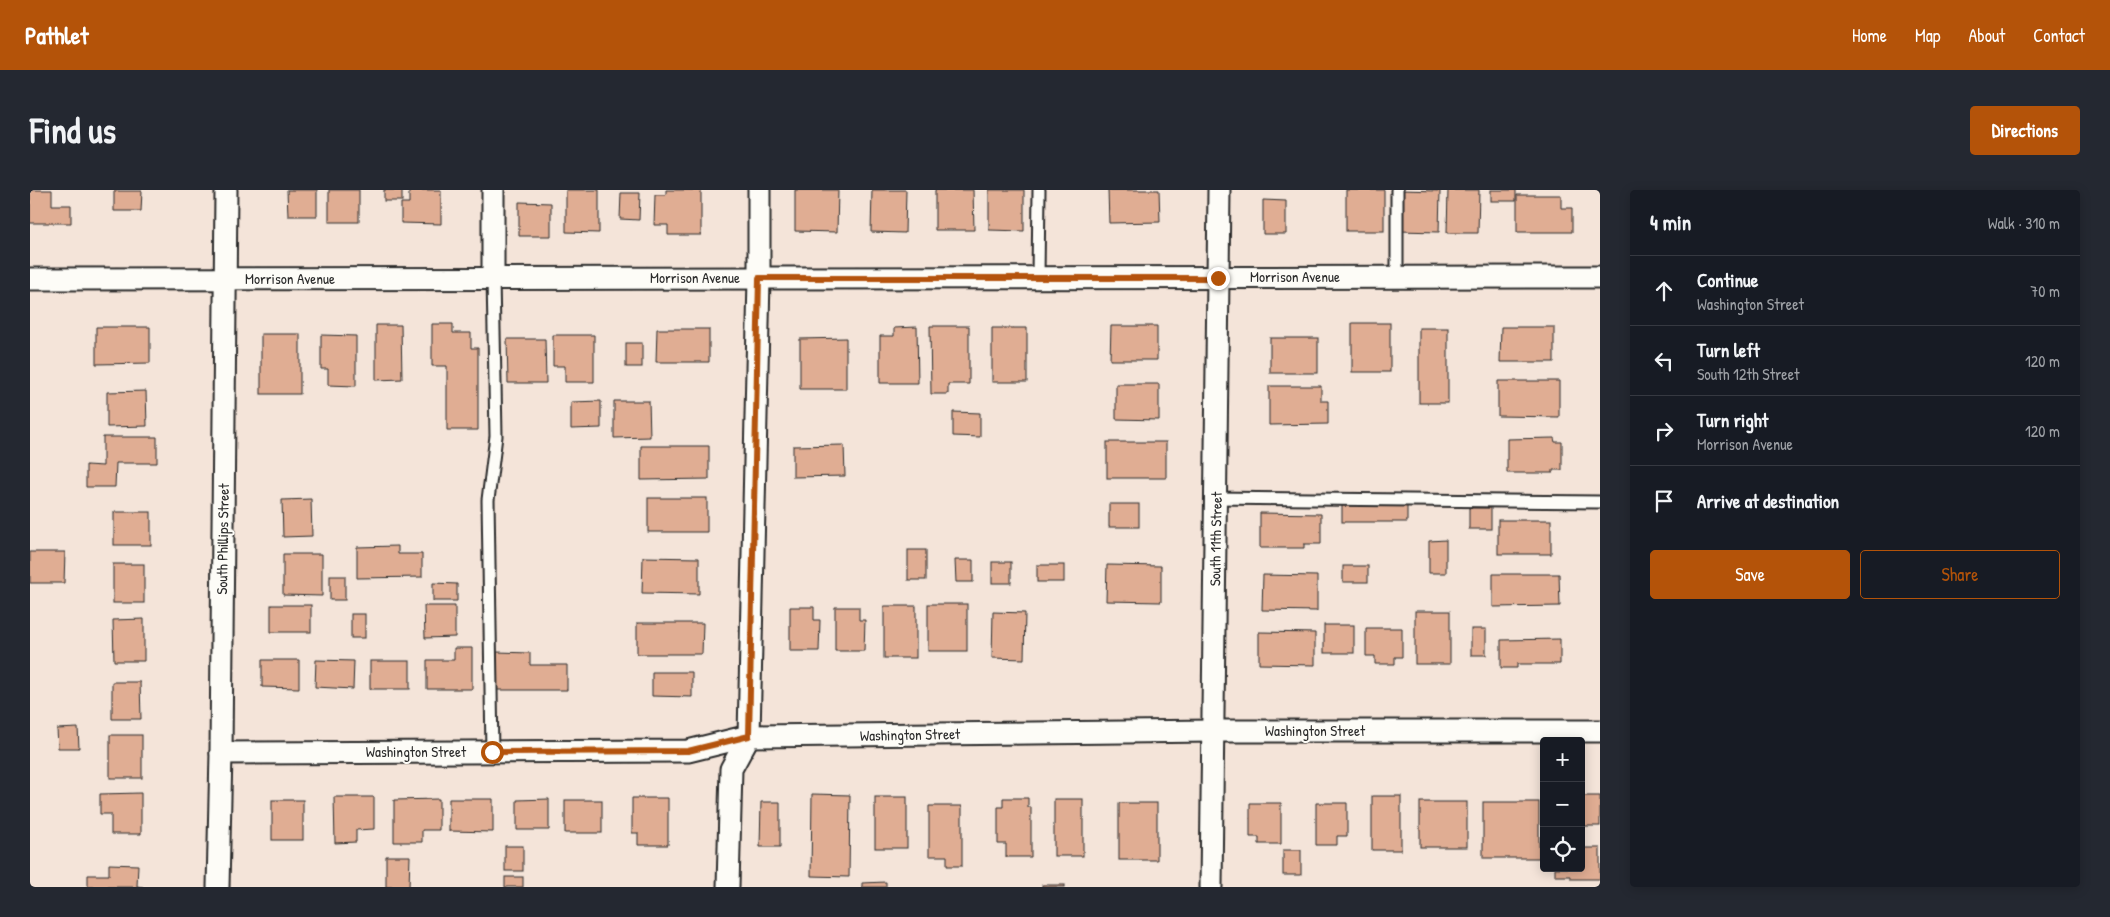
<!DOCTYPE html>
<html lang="en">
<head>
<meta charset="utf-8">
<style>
	:root { --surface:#171b24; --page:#242831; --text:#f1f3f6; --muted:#9ea1a6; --line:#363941; --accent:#b45309 }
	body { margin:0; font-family:"Patrick Hand",sans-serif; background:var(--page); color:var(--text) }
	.controls { position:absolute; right:15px; bottom:15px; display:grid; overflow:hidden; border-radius:5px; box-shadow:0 2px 12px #0003 }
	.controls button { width:45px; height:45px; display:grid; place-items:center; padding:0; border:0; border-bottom:1px solid var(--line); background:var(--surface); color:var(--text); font:25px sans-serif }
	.stop { position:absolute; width:15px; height:15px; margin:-11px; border:4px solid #b45309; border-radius:50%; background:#fff }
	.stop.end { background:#b45309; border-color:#fff; box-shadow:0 1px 5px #0008 }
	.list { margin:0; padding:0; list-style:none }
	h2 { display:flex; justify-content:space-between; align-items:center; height:65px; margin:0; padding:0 20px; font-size:21px }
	h2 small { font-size:16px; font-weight:400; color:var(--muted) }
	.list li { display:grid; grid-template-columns:32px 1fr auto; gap:15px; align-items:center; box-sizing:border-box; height:70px; padding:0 20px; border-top:1px solid var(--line) }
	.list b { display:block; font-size:19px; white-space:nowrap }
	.list p { margin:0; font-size:16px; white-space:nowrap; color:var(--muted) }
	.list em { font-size:16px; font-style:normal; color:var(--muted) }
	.actions { display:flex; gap:10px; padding:15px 20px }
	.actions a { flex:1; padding:11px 0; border:1px solid var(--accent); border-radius:5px; text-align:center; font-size:18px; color:var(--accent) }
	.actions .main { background:var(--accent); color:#fff }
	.icon { flex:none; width:28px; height:28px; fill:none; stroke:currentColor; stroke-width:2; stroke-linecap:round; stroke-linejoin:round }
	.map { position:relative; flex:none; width:1570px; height:697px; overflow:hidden; border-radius:5px }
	header { display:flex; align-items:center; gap:30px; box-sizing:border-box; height:70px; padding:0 25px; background:var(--accent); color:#fff }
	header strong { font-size:24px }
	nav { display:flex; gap:28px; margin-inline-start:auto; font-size:18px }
	.intro { display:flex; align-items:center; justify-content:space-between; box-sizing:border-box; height:120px; padding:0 30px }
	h1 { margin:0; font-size:35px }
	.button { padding:12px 22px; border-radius:5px; background:var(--accent); color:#fff; font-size:18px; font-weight:700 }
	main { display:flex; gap:30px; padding:0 30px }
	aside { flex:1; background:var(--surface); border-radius:5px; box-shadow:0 2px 12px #0003 }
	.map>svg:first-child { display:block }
</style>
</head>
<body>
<header>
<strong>Pathlet</strong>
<nav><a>Home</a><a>Map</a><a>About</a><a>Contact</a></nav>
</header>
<div class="intro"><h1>Find us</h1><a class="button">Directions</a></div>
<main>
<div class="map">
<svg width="1570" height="697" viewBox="0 0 1570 697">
	<rect width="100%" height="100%" fill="#f4e4d9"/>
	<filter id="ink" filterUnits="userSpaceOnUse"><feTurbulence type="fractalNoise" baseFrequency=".02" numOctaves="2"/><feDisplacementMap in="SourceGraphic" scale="10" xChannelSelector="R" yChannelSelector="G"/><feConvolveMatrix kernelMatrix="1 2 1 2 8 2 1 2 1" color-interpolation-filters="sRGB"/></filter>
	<g filter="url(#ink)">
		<g fill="#e0ad93" stroke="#2b2b2b">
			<polygon points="0,0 22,0 22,15 41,15 41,33 0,33"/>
			<polygon points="257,0 287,0 287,26 258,26"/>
			<rect x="299" y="0" width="30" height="32"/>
			<rect x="354" y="0" width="18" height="11"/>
			<polygon points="379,0 411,0 411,34 371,33 371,13 379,13"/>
			<polygon points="536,0 569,0 569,43 536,42"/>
			<polygon points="636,0 671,0 671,45 638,45 638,35 624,35 625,5 636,5"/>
			<polygon points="765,0 808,0 807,42 765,41"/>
			<polygon points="842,0 876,0 875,43 841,42"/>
			<polygon points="905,0 943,0 944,40 905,40"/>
			<polygon points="959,0 994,0 994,41 959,40"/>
			<polygon points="1078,0 1129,0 1130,32 1079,33"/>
			<rect x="1316" y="0" width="38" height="41"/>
			<polygon points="1369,0 1410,1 1409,42 1369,41"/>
			<polygon points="1418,0 1449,0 1448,43 1417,43"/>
			<rect x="1461" y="0" width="25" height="11"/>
			<polygon points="84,1 112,1 111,21 84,21"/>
			<polygon points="591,3 610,3 609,30 590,29"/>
			<polygon points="1487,5 1531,5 1531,18 1542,18 1542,42 1487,42"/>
			<polygon points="1233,10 1256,11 1256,44 1233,44"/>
			<polygon points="489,12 521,13 521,46 489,46"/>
			<rect x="1322" y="133" width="38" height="49"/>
			<polygon points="402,134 423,134 423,143 441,143 441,158 448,158 448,240 417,240 417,176 402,176"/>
			<polygon points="346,135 371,135 372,189 346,190"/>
			<polygon points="900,136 939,136 939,194 918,194 918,204 901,204"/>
			<polygon points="1081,136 1127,136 1127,170 1080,170"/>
			<polygon points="66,137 120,137 120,173 66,174"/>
			<polygon points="887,137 888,193 850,193 850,146 864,146 864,138"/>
			<polygon points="1471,137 1524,137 1524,172 1470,172"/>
			<rect x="962" y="138" width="35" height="54"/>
			<rect x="1389" y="138" width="29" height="75"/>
			<polygon points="627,139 679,139 679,172 626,172"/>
			<rect x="231" y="144" width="39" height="60"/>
			<polygon points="291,145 326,146 326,196 298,195 298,179 291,179"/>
			<polygon points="523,145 564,145 564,192 535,192 535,176 523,176"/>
			<polygon points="816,148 816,199 770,199 770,149"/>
			<rect x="1240" y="148" width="48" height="35"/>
			<polygon points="477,149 515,149 516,193 478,193"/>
			<rect x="596" y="153" width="16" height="24"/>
			<polygon points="1468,191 1529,191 1529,227 1468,226"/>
			<polygon points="1086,194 1129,194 1129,230 1086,229"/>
			<polygon points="1239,196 1291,196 1291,211 1298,211 1298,234 1239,235"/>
			<polygon points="116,201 117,236 77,237 77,202"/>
			<polygon points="571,211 571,238 541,239 541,212"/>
			<polygon points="584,211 619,211 620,247 584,248"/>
			<polygon points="923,222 950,223 950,247 923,246"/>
			<polygon points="73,247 127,247 127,273 86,273 85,297 56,297 56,275 73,276"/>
			<polygon points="1524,248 1525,252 1532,252 1532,280 1523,280 1523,283 1477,283 1477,249"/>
			<rect x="1077" y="252" width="59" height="36"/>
			<polygon points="814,255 815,286 763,287 763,256"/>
			<polygon points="611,256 679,256 679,289 611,290"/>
			<rect x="618" y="308" width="59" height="34"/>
			<polygon points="281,309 282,346 253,347 252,310"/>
			<rect x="1079" y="314" width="30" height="23"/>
			<rect x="1312" y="315" width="65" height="17"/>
			<rect x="1439" y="318" width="22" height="21"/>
			<rect x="84" y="322" width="37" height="33"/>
			<polygon points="1230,323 1291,324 1291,354 1274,354 1274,358 1230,358"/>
			<rect x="1468" y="330" width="53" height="34"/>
			<polygon points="1416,350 1416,383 1399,383 1399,351"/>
			<polygon points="368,356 368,364 392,364 392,387 327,388 327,357"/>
			<rect x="878" y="360" width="18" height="30"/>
			<polygon points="0,362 35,362 34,393 0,393"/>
			<polygon points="253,364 292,364 292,406 253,405"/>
			<polygon points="613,367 669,368 669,404 612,403"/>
			<polygon points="925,370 943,370 943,392 926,392"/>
			<rect x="962" y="372" width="19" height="21"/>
			<rect x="83" y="374" width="31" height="39"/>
			<rect x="1007" y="375" width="27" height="17"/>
			<polygon points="1077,375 1131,376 1131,412 1076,411"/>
			<rect x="1313" y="376" width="25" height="16"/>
			<polygon points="1463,384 1529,384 1530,416 1463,417"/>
			<polygon points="1233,385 1287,386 1287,421 1232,420"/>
			<rect x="300" y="386" width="15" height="24"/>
			<polygon points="403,393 427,394 427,411 403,411"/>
			<rect x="898" y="414" width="39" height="47"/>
			<rect x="241" y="415" width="40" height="27"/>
			<polygon points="394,416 425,416 425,447 395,448"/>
			<rect x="854" y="416" width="32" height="52"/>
			<polygon points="760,417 784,417 784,430 790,430 789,461 760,461"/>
			<polygon points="805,417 829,417 829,430 835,430 834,461 805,461"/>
			<rect x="1385" y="421" width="35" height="53"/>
			<polygon points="963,422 995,423 994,469 962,468"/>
			<rect x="321" y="424" width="14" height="24"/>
			<polygon points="114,429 114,471 84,471 83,430"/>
			<polygon points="607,433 673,433 672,464 607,464"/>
			<rect x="1294" y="435" width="30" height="28"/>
			<polygon points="1336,438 1372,438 1372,467 1365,467 1365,474 1345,474 1345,466 1336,466"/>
			<rect x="1441" y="439" width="15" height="26"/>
			<polygon points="1229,442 1285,443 1285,475 1229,474"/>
			<polygon points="1530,449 1530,474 1487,474 1487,478 1471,478 1471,450"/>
			<polygon points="424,458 442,458 442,499 397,499 397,470 424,470"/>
			<polygon points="467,462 500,463 500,475 537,475 537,500 467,500"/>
			<polygon points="232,470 269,470 269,498 232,497"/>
			<polygon points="286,470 324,471 323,499 285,497"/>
			<rect x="340" y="471" width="40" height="28"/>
			<polygon points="622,482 662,482 662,507 622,506"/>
			<polygon points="82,492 110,492 111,529 82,529"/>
			<polygon points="48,538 49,558 28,558 27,539"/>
			<rect x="80" y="545" width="32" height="43"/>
			<polygon points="111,603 111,644 81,644 81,624 70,624 70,604"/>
			<polygon points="782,604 820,605 819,687 781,686"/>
			<rect x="1342" y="606" width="29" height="54"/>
			<rect x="1551" y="606" width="19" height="30"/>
			<polygon points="304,607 344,607 344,639 326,640 326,652 305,653"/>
			<rect x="845" y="607" width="32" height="51"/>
			<polygon points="602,608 638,608 638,655 608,655 608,643 602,643"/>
			<polygon points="973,608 998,608 998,617 1001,617 1001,667 976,667 976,654 968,654 968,617 973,617"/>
			<polygon points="409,609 409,640 392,640 392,652 364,652 364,610"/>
			<polygon points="419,609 463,609 463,642 419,641"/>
			<polygon points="519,609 519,640 487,640 487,610"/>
			<rect x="1024" y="609" width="29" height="57"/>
			<rect x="242" y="610" width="31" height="40"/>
			<rect x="535" y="610" width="37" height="33"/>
			<polygon points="731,612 750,612 750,657 730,657"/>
			<rect x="1390" y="612" width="47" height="45"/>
			<rect x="1453" y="612" width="56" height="56"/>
			<rect x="1089" y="613" width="38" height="57"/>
			<polygon points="1220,613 1251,613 1251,654 1229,654 1229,647 1220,647"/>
			<polygon points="1286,613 1317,613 1317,646 1307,646 1307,655 1286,655"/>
			<polygon points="899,616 932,616 932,676 917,676 917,666 899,666"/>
			<rect x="475" y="656" width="18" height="25"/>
			<polygon points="1551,658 1570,658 1570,689 1541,689 1541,686 1525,686 1525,678 1551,678"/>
			<rect x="1253" y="660" width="18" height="25"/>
			<polygon points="356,666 380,666 379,697 356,697"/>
			<polygon points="79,674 108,675 107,696 113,697 58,697 58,685 79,685"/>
			<rect x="475" y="687" width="18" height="10"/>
			<polygon points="856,692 856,697 832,697 832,693"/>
			<rect x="1012" y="695" width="23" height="2"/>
		</g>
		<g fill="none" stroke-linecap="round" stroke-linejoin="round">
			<g stroke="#2b2b2b" stroke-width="15">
				<g id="lane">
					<polyline points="1008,87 1009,0"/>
					<polyline points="1367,87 1367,0"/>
					<polyline points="1186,308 1570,312"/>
					<polyline points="462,562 458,310 466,246 463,88"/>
				</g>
			</g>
			<g stroke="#2b2b2b" stroke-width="25">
				<g id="street">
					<polyline points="463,88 463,0"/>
					<polyline points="0,89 1570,87"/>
					<polyline points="191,563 658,561 719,546 1184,541 1570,541"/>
					<polyline points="188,697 191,563 196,0"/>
					<polyline points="698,697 701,579 719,546 729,88 729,0"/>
					<polyline points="1181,697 1189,0"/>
				</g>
			</g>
			<use href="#lane" stroke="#fdfcf7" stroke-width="11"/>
			<use href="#street" stroke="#fdfcf7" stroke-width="21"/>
		</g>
	</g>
	<g fill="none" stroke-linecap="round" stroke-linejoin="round" filter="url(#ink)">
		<polyline stroke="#b45309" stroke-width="6" points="462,562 658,561 719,546 729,88 1188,88"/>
	</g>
	<g text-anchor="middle" stroke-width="4" stroke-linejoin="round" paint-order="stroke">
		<g font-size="15" fill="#2b2b2b" stroke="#fdfcf7">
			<text x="1265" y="92">Morrison Avenue</text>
			<text x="665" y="93">Morrison Avenue</text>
			<text x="260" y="94">Morrison Avenue</text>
			<text transform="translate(193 349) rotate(-89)" y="5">South Phillips Street</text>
			<text transform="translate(1186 349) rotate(-89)" y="5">South 11th Street</text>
			<text x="1285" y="546">Washington Street</text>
			<text transform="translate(880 545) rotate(-1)" y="5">Washington Street</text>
			<text x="386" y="567">Washington Street</text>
		</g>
	</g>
</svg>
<div class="controls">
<button>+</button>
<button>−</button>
<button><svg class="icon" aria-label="locate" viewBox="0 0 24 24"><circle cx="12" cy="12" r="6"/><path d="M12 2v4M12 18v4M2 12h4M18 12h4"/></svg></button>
</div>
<div class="stop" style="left:462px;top:562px"></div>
<div class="stop end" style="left:1188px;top:88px"></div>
</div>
<aside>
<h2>4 min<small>Walk · 310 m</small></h2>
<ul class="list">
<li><svg class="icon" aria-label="ahead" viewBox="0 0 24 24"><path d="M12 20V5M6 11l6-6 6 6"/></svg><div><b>Continue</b><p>Washington Street</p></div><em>70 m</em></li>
<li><svg class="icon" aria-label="left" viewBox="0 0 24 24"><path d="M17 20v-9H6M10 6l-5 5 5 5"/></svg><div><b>Turn left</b><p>South 12th Street</p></div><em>120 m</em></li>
<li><svg class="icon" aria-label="right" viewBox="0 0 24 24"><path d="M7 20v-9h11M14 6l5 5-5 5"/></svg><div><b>Turn right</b><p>Morrison Avenue</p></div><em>120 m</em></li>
<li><svg class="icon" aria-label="arrive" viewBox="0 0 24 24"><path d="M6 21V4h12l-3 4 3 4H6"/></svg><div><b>Arrive at destination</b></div></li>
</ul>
<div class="actions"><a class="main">Save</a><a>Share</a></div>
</aside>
</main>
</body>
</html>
